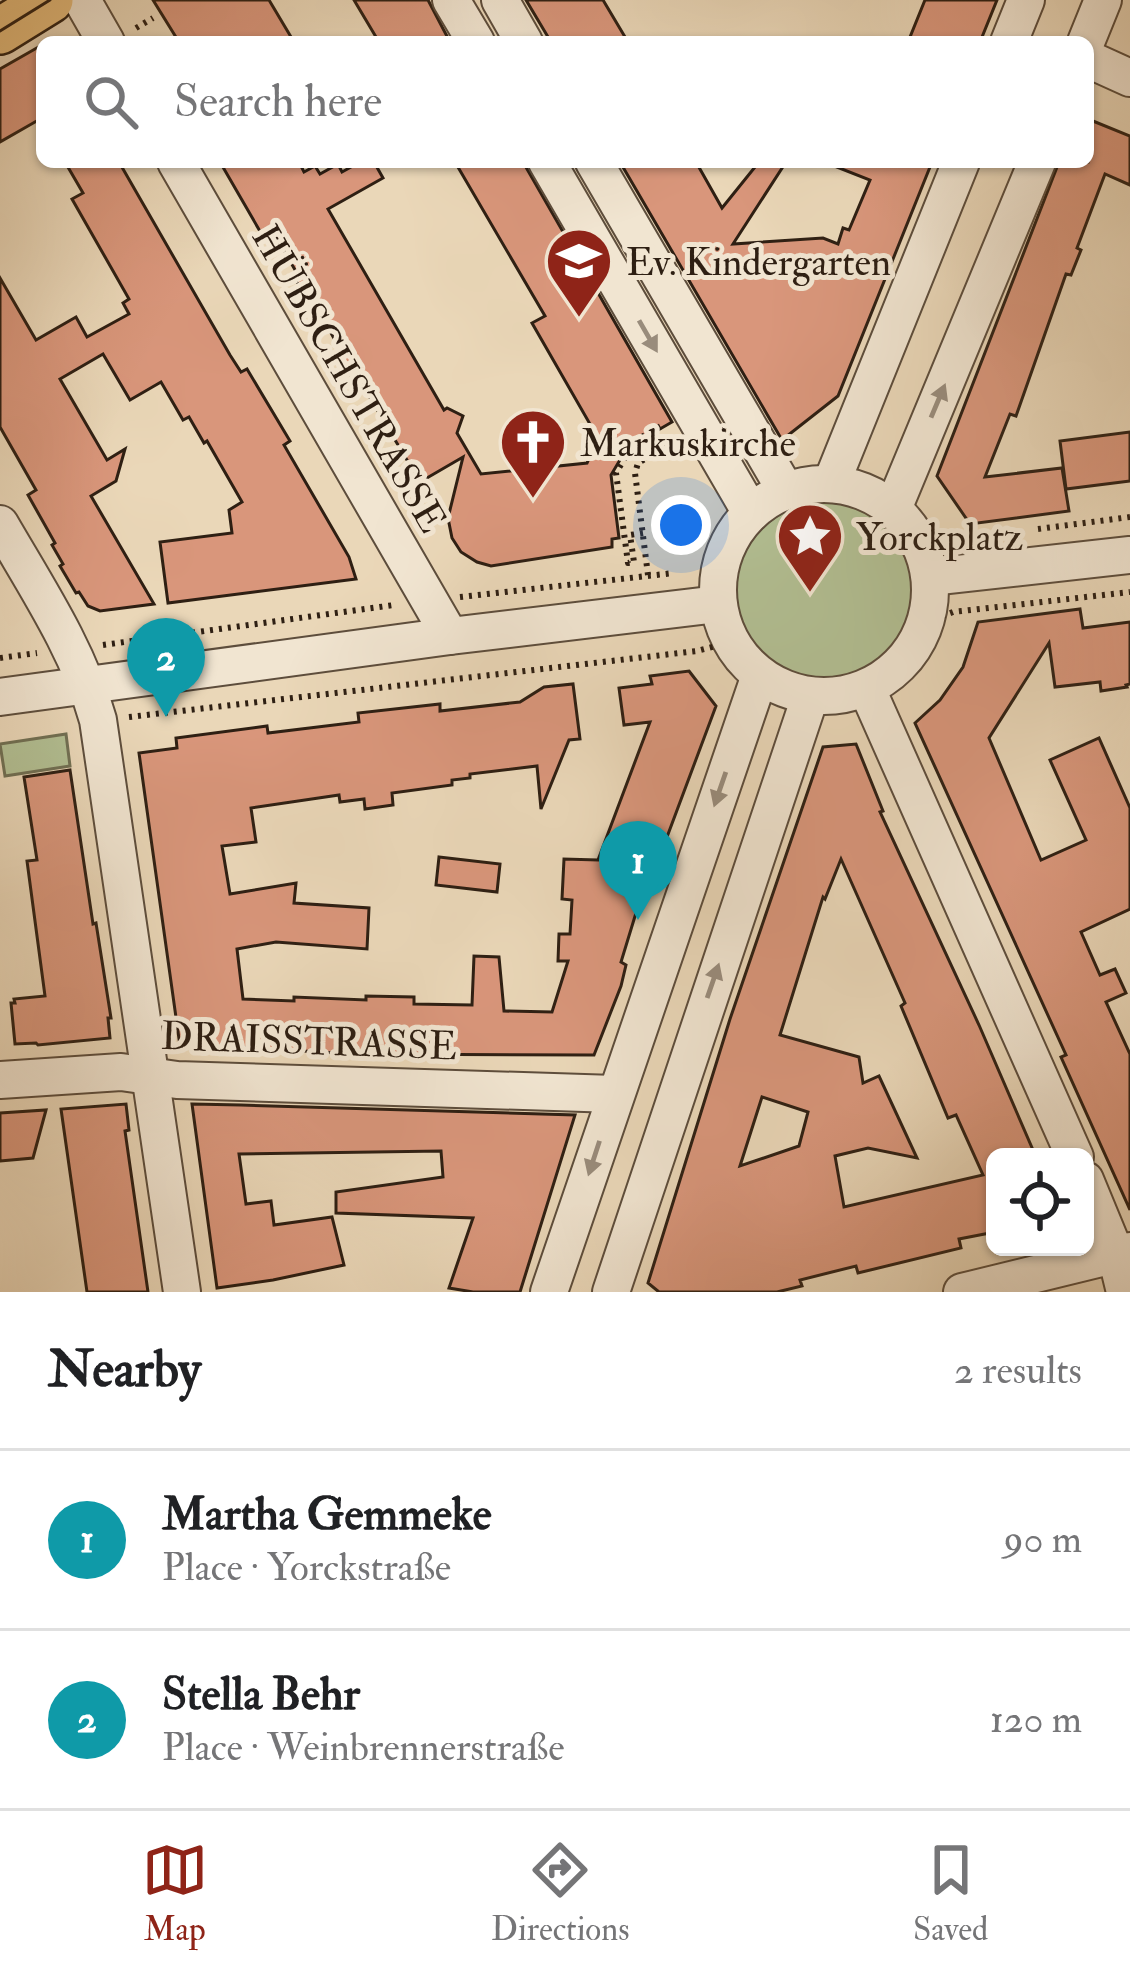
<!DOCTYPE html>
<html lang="en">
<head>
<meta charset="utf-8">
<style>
	:root { --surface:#fff; --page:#f6f6f6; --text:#202124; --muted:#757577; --line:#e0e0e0; --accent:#8f2418 }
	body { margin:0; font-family:"IM FELL Double Pica",serif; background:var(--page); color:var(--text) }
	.controls { position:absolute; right:36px; bottom:36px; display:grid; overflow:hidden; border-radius:18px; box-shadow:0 3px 9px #0004 }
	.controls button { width:108px; height:108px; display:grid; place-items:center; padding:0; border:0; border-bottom:3px solid var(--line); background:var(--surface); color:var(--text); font:60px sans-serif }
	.you { position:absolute; left:681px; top:525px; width:42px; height:42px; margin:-30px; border:9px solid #fff; border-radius:50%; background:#1a73e8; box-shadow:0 0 0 18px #1a73e833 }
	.badge { display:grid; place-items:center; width:78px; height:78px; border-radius:50%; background:var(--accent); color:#fff; font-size:39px; font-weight:700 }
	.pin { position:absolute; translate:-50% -99px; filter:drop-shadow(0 3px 6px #0008) }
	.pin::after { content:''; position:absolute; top:63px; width:42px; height:36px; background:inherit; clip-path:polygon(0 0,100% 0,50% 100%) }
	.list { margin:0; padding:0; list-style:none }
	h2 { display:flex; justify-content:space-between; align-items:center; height:156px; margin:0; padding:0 48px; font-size:51px }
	h2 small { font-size:39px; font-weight:400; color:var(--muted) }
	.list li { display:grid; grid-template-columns:78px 1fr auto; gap:36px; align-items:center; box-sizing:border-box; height:180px; padding:0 48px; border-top:3px solid var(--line) }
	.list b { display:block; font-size:45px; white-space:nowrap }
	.list p { margin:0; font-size:39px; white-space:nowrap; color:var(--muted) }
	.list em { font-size:39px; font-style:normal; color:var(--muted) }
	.icon { flex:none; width:66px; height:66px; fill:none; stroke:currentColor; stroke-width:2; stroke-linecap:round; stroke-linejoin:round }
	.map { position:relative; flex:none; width:1130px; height:1292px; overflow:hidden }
	.search { position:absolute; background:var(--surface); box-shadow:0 3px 9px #0004; left:36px; right:36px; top:36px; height:132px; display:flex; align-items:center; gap:30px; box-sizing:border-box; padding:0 42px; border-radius:18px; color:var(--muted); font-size:45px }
	.sheet { height:516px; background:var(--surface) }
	nav { display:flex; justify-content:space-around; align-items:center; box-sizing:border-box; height:168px; border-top:3px solid var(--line); background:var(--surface); font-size:33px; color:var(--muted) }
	nav a { display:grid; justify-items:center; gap:6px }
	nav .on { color:var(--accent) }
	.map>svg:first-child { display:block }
</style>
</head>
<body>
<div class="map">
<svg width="1130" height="1292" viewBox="0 0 1130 1292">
	<rect width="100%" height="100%" fill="#ead7b8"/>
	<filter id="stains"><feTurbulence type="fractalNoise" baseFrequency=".00167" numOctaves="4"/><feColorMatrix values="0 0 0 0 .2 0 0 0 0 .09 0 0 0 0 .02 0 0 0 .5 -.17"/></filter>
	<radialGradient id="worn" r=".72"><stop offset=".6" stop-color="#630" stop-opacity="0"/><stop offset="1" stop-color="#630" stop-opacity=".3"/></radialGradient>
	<g fill="#b2bf93" stroke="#706f53" stroke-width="3">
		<circle cx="825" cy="592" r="90"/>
		<polygon points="66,734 70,766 5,776 0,744"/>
	</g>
	<g fill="#d9967b" stroke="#2e1f13" stroke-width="3" fill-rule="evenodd">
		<polygon points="153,0 269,0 294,42 179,42"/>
		<polygon points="354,0 428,0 450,42 379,42"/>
		<polygon points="526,0 603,0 628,42 551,42"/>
		<polygon points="925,0 997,0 980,42 908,42"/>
		<polygon points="42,45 42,118 0,142 0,69"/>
		<polygon points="1088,119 1130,136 1130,185 1105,174 1077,248 1081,250 1071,275 1066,274 1016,416 1010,414 985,477 1062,468 1069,511 970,524 937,476 1059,162 1088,162"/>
		<polygon points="65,162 119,162 230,355 241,372 247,369 290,441 284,445 349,557 356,579 168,603 160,542 232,533 229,510 242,502 207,441 204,443 189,417 183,420 161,382 130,400 103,354 60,379 107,460 125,449 116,481 91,496 154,604 100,611 88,606 79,592 76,593 60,566 63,564 52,545 55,543 28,495 36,490 0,427 0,278 36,340 76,317 87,337 129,314 123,303 129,299 72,199 83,193"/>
		<polygon points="220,162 299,162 304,172 315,166 320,174 338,164 342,172 360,162 374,162 383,178 328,209 444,410 447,408 463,416 457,433 481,474 587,463 598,438 532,323 545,316 455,162 523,162 672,422 627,448 611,475 619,538 612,539 612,547 491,566 477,562 461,552 452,538 448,518 463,457 420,482 366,391 359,381 355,383 338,353 341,351 316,306 312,308 294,277 298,275 271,228 261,233"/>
		<polygon points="620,162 696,162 722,208 759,162 786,162 733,244 823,238 838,244 843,228 849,230 870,180 829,164 829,162 932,162 838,396 782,440"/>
		<polygon points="1130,432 1130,481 1066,489 1060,441"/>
		<polygon points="1080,609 1083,628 1130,622 1130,684 1126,685 1127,687 1101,691 1100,682 1055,687 1049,643 989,738 1041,860 1086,840 1050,760 1099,738 1130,808 1130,909 1081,932 1100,975 1115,969 1126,993 1106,1002 1130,1054 1130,1210 1061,1057 1066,1055 915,723 940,700 963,667 978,622"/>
		<polygon points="689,671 716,706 655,869 650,867 621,962 626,965 621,986 594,1055 352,1054 238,1047 238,1050 202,1050 201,1046 180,1046 139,753 177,748 176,738 267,726 268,733 359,722 358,713 440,704 440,711 520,702 544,687 573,684 580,739 569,740 541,809 537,766 470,774 470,778 452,780 452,785 392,793 393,805 365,809 364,799 340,802 339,795 251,808 256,842 222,846 230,894 296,883 294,903 369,908 367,949 276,942 237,949 243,999 294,1001 294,997 366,1000 366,996 414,997 414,1004 472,1005 474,956 499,957 504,1011 552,1012 568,961 558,961 559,934 570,934 572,900 562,899 564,859 598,860 650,722 624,725 619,688 652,684 650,676"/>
		<path d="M856 744 883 811 880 812 979 1025 1036 1157H995V1232L959 1239 961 1248 858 1273 856 1266 800 1280 802 1286 777 1292H659L648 1283 730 1019 823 747ZM841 859 905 1003 901 1006 948 1118 956 1115 983 1175 844 1207 835 1156 868 1148 917 1158 879 1076 863 1083 859 1057 780 1035 823 897 825 899ZM762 1097 808 1112 799 1146 740 1166Z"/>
		<polygon points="70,770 93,924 96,923 111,1018 108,1018 110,1038 38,1045 36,1043 15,1044 11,1003 15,1003 14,999 45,996 27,861 37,860 24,777"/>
		<polygon points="439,857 500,864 497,892 436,885"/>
		<polygon points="126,1104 129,1130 125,1131 148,1292 87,1292 61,1109"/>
		<polygon points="192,1104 241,1105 575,1115 520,1292 473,1292 449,1288 473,1218 336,1213 336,1192 443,1177 441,1151 239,1154 246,1204 271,1201 274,1225 332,1217 344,1265 273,1280 217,1288"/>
		<polygon points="46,1110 33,1158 0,1161 0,1113"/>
	</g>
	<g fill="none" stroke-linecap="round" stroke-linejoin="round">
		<g stroke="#5d4d3c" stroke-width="40">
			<g id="minor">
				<polyline points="82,0 106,42"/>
				<polyline points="451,0 476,42"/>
				<polyline points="500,0 524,42"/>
				<polyline points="1009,42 1026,0"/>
				<polyline points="1086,42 1103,0"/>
				<polyline points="1088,59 1130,78"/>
				<polyline points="176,162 450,636"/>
				<polyline points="547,162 751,513"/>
				<polyline points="594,162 786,491"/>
				<polyline points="831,484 961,162"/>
				<circle cx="824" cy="590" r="106"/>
				<polyline points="893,509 1037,162"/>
				<path d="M0 524C37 588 78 649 98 720L182 1292"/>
				<polyline points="930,577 1130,555"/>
				<polyline points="867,689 1075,1157"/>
				<polyline points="0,697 450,636 718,604"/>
				<polyline points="0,1080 121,1072 177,1080 615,1094"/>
				<polyline points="1085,1180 1116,1255 1125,1292"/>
				<polyline points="549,1292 759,678"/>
				<polyline points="611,1292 810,697"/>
				<polyline points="962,1292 1130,1251"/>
			</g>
		</g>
		<g stroke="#2e1f13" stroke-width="50">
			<polyline id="major" points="0,31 50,0"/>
		</g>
		<g stroke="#2e1f13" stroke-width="6" stroke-dasharray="3 6" stroke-linecap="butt">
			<polyline points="136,28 153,18"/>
			<polyline points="1038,529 1130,517"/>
			<polyline points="643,533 630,535 634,562 628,563 616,473 626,456 622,448 663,425"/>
			<polyline points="916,537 942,541"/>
			<polyline points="648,575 635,473 638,463 672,443"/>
			<polyline points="460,597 674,573"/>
			<polyline points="925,623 953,612 1130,592"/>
			<polyline points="103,645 394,605"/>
			<polyline points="0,658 37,653"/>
			<polyline points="129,717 697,651 731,642"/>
		</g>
		<use href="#minor" stroke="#f1e5d1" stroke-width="36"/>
		<use href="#major" stroke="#e5bc7c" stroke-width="45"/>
		<polyline stroke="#2e1f13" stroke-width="3" points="0,31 50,0"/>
	</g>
	<defs><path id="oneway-solid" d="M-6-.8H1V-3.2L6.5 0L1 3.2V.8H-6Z" transform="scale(3)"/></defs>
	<g fill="#998c7c">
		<use href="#oneway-solid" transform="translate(648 336) rotate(60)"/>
		<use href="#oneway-solid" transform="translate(938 401) rotate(-67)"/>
		<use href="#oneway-solid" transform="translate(720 789) rotate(109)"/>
		<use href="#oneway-solid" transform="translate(713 981) rotate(-71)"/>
		<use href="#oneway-solid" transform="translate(594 1158) rotate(108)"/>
	</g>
	<defs>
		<g id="school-pin" transform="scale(3.45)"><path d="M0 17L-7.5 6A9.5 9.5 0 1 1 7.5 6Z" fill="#8f2418" stroke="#f1e5d1"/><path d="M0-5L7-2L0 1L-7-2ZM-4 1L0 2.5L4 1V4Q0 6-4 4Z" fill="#fff"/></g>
		<g id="church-pin" transform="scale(3.45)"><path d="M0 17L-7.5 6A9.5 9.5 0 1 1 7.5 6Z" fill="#8f2418" stroke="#f1e5d1"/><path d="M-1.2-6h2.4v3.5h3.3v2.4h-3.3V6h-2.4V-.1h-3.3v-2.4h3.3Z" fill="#fff"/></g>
		<g id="sight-pin" transform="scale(3.45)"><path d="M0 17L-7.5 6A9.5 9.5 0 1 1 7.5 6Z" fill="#8f2418" stroke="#f1e5d1"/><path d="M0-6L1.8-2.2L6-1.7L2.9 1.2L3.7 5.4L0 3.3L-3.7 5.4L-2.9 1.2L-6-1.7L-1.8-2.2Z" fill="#fff"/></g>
	</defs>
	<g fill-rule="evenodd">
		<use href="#school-pin" x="579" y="261"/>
		<use href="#church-pin" x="533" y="442"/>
		<use href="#sight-pin" x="810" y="536"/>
	</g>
	<g text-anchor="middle" stroke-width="10" stroke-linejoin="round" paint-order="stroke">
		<g font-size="39" fill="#2e1f13" stroke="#f1e5d1" text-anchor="start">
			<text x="626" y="275">Ev. Kindergarten</text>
			<text x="580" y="456">Markuskirche</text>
			<text x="856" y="550">Yorckplatz</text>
		</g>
		<g font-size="39" fill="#2e1f13" stroke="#f1e5d1">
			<text transform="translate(350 378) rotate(60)" y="14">HÜBSCHSTRASSE</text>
			<text transform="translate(309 1040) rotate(2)" y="14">DRAISSTRASSE</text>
		</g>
	</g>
	<rect width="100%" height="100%" filter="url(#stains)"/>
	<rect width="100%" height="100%" fill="url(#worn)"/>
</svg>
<div class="controls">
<button><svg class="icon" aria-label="locate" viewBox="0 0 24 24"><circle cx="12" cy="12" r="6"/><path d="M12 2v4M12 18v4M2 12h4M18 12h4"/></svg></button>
</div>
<div class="you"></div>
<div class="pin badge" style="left:638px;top:920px;background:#0f9aa8">1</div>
<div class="pin badge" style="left:166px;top:717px;background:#0f9aa8">2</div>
<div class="search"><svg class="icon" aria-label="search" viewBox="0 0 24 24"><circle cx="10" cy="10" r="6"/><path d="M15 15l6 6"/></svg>Search here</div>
</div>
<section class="sheet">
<h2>Nearby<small>2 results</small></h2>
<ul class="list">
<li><span class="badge" style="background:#0f9aa8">1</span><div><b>Martha Gemmeke</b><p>Place · Yorckstraße</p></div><em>90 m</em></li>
<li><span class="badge" style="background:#0f9aa8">2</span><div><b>Stella Behr</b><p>Place · Weinbrennerstraße</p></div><em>120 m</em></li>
</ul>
</section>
<nav>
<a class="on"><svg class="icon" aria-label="map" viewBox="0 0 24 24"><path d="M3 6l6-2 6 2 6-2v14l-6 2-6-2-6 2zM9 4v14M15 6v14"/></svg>Map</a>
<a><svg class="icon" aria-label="directions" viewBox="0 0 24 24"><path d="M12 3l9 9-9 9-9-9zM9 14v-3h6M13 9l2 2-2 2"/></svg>Directions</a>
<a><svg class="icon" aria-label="saved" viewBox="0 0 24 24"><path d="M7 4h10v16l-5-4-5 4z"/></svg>Saved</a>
</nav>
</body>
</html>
